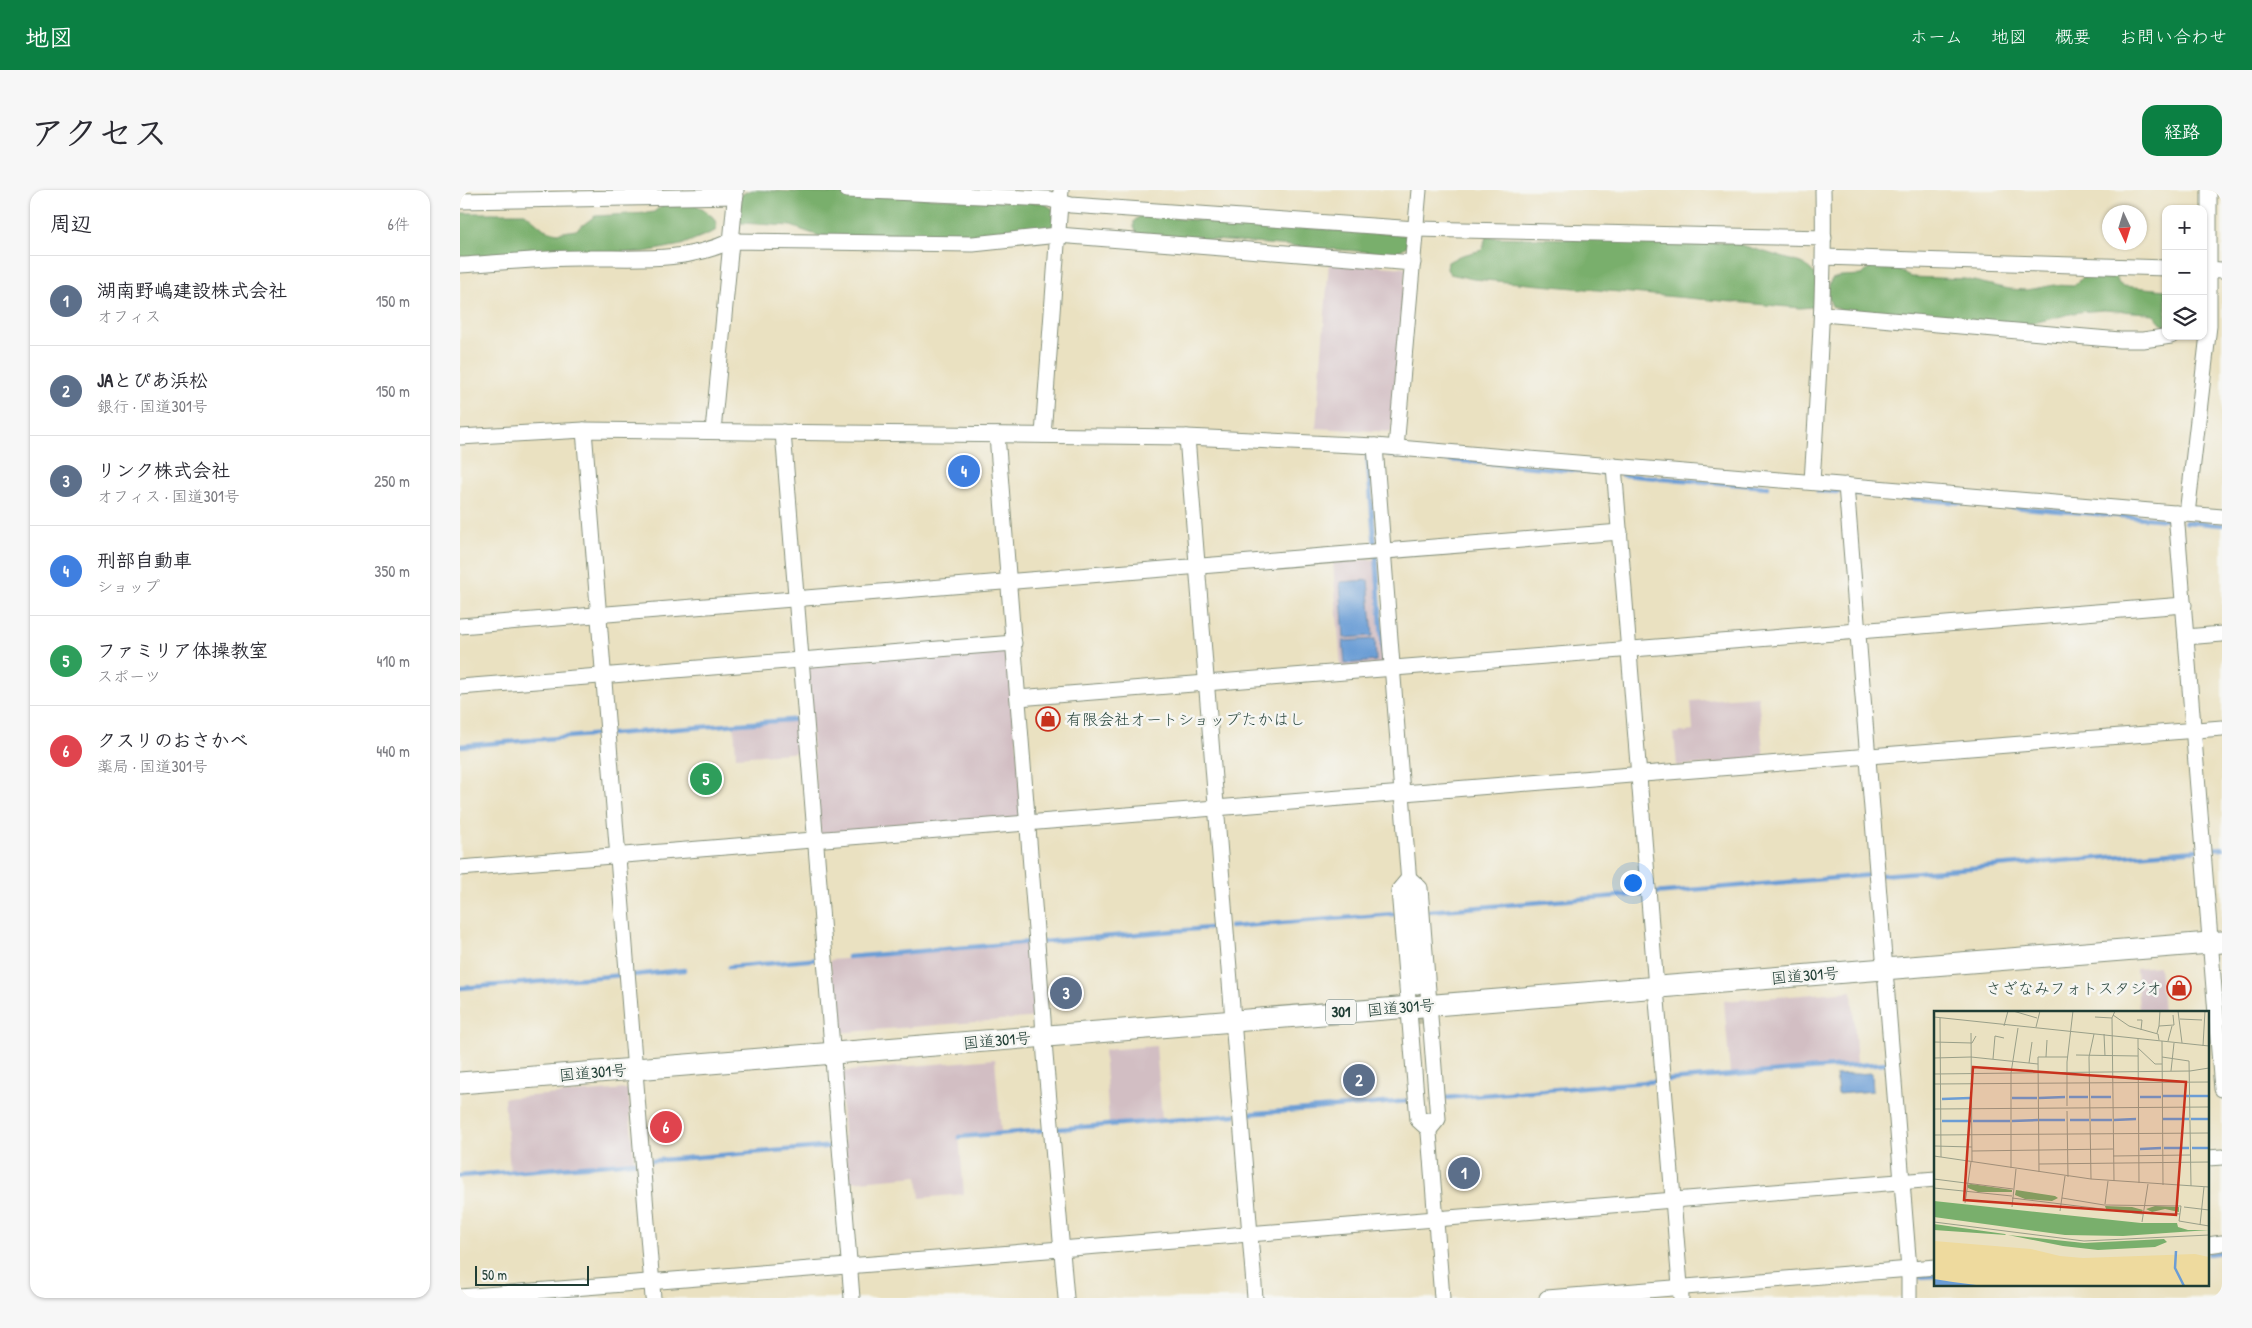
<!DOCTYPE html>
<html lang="ja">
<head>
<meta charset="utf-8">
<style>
	:root { --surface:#fff; --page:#f7f7f7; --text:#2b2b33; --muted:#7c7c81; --line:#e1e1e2; --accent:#0b8043 }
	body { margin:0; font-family:"Patrick Hand","Klee One",sans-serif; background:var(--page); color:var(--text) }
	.controls { position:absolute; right:15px; top:15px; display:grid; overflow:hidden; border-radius:10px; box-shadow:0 1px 4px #0004 }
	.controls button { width:45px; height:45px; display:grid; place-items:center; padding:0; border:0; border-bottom:1px solid var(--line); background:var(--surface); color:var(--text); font:25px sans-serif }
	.compass { position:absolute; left:1642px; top:15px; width:45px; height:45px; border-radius:50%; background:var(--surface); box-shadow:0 1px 4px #0004; rotate:176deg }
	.scale { position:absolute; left:15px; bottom:12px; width:114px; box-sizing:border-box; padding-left:5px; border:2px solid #1f3d34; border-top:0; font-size:14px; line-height:18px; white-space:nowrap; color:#1f3d34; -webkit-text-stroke:4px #f6f6f2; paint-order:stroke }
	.you { position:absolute; left:1172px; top:692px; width:18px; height:18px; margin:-12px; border:4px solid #fff; border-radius:50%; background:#1a73e8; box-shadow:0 0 0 8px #1a73e833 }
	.badge { display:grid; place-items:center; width:32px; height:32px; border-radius:50%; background:var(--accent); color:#fff; font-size:16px; font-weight:700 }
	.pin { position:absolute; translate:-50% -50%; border:2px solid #fff; box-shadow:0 1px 5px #0006 }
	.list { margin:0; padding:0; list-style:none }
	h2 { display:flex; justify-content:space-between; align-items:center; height:65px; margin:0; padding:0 20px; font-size:21px }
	h2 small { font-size:16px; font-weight:400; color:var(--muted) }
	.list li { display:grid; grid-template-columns:32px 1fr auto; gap:15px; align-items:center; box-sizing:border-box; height:90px; padding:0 20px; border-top:1px solid var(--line) }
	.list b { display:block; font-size:19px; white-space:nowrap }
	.list p { margin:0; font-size:16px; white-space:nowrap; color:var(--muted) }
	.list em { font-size:16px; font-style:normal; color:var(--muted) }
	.icon { flex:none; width:28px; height:28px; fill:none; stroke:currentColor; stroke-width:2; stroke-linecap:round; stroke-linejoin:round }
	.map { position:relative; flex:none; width:1762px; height:1108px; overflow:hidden; border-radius:15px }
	header { display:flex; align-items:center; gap:30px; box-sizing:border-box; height:70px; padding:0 25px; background:var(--accent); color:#fff }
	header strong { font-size:24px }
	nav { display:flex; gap:28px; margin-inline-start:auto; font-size:18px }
	.intro { display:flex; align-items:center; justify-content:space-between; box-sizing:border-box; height:120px; padding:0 30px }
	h1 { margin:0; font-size:35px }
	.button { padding:12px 22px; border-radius:15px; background:var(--accent); color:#fff; font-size:18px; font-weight:700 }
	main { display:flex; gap:30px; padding:0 30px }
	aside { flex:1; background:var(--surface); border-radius:15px; box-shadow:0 1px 4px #0004 }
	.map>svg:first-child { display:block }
</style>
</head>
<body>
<header>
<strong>地図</strong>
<nav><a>ホーム</a><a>地図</a><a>概要</a><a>お問い合わせ</a></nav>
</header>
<div class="intro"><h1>アクセス</h1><a class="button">経路</a></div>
<main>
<aside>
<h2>周辺<small>6件</small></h2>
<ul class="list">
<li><span class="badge" style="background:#5c6f8a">1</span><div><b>湖南野嶋建設株式会社</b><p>オフィス</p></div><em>150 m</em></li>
<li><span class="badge" style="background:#5c6f8a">2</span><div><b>JAとぴあ浜松</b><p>銀行 · 国道301号</p></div><em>150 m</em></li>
<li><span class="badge" style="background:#5c6f8a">3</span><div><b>リンク株式会社</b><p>オフィス · 国道301号</p></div><em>250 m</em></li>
<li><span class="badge" style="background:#3f7fe0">4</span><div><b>刑部自動車</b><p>ショップ</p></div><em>350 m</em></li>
<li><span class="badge" style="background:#2e9e5b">5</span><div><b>ファミリア体操教室</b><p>スポーツ</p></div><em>410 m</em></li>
<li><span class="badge" style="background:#e0444e">6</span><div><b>クスリのおさかべ</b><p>薬局 · 国道301号</p></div><em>440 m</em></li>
</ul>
</aside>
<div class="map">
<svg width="1762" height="1108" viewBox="0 0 1762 1108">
	<rect width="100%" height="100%" fill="#f6f6f2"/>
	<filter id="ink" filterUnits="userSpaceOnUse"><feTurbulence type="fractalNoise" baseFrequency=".02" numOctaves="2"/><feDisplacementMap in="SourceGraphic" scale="10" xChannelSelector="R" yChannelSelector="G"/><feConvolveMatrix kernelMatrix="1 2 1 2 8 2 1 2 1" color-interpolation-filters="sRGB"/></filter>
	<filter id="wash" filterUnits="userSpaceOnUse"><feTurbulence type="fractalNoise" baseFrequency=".0096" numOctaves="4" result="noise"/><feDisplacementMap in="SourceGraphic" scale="20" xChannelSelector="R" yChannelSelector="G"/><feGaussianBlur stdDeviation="1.12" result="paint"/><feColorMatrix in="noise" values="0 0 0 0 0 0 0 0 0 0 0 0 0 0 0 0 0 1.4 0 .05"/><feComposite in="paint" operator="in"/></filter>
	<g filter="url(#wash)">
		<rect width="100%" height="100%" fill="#eae1c1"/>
		<g fill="#d2bec3">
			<polygon points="869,72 946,78 931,242 856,238"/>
			<polygon points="915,369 923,475 881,478 873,372"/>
			<polygon points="549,458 563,628 360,645 346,475"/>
			<polygon points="1298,506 1304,570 1217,576 1214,543 1233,541 1231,511"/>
			<polygon points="342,530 344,562 276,567 274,535"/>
			<polygon points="573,753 579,827 376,843 370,770"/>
			<polygon points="1699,776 1703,822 1679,822 1676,778"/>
			<polygon points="1392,801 1397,874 1270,884 1264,811"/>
			<polygon points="696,856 702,929 649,933 644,860"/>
			<polygon points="535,869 541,942 499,945 504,1004 460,1008 458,986 388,992 379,882"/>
			<polygon points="168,899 174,971 50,981 44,908"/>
		</g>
		<g fill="#79af6c" stroke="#4c7650">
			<polygon points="293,0 584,13 594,20 593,36 589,40 541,47 359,46 331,36 281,33 278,29 281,5 286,2"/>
			<polygon points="231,11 253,27 257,34 255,41 221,55 184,62 0,70 0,23 65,23 84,39 97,43 116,40 135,26 188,23 194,22 206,12"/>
			<polygon points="680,26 947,45 947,56 935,64 677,44 674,37 674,31"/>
			<polygon points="1026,47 1275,53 1344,74 1355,84 1359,95 1358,106 1352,117 1340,118 1013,89 990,84 987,79 988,72 999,66 1022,60"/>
			<path d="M1413 75 1436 76 1446 85 1451 87 1505 89 1549 99 1566 100 1595 95 1614 96 1628 82 1654 83 1659 94 1663 96 1706 100V138L1695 126 1688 123 1644 120 1618 122 1569 134H1549L1381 120 1372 116C1367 106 1366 99 1372 89L1381 86 1402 85Z"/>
		</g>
		<g fill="#6b9dd5" stroke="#456d84">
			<polygon points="908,390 913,446 884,448 880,392"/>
			<polygon points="915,449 916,471 885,474 883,451"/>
			<polygon points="1412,883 1413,901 1378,904 1376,885"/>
		</g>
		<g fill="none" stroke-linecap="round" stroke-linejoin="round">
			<g stroke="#6b9dd5" stroke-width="4.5">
				<polyline points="907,263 915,358"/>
				<polyline points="928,265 1148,283"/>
				<polyline points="1162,285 1308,297"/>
				<polyline points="1358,301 1379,302"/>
				<polyline points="1395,304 1709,330"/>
				<polyline points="1725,332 1762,335"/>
				<polyline points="916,366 924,475"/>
				<polyline points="152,544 342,529"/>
				<polyline points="0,556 143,544"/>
				<polyline points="1749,659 1762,658"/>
				<polyline points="1422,685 1737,660"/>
				<polyline points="1193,703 1413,685"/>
				<polyline points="969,721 1184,704"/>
				<polyline points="770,737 934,724"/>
				<polyline points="583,752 761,737"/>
				<polyline points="388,767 572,752"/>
				<polyline points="269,777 361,769"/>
				<polyline points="172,785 224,780"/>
				<polyline points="0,798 163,785"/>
				<polyline points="1208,890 1426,873"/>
				<polyline points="984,908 1199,891"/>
				<polyline points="786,924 949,911"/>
				<polyline points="597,939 775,925"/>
				<polyline points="499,947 585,940"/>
				<polyline points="188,971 376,956"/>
				<polyline points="0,986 174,972"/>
				<polyline points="1748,1064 1762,1062"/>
				<polyline points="1459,1087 1476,1086"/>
			</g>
		</g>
	</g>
	<g filter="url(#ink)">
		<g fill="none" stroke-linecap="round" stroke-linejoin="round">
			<polyline stroke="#c1c0a5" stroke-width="15" stroke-dasharray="15 8" stroke-linecap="butt" points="957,796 961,837"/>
			<g stroke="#848f7a" stroke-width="17">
				<g id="minor">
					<polyline points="387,0 589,9 611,15 956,39 1364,48"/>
					<polyline points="0,11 276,6"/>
					<polyline points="1364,67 1706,78"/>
					<path d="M0 75C40 73 80 68 119 68 171 67 222 74 271 51L513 54 598 45 953 73"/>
					<polyline points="1743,79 1762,80"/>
					<polyline points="1363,124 1660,150 1683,150 1711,146"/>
					<polyline points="124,240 193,1108"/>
					<polyline points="253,241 276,0"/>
					<polyline points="323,242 392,1108"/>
					<polyline points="537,245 583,829 585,865 606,1108"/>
					<polyline points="583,245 601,0"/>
					<polyline points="0,247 124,240 727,247 915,256 1762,327"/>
					<polyline points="727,247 795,1108"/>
					<polyline points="915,256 957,796"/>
					<polyline points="936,258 959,0"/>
					<polyline points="1154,276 1221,1108"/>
					<path d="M1352 292C1358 195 1365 98 1363 0"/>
					<polyline points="1386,295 1449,1079 1449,1108"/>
					<polyline points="1716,323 1762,899"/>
					<polyline points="1727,324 1749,136 1749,0"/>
					<polyline points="0,436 1160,342"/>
					<polyline points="1726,447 1762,444"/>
					<polyline points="0,497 554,453"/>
					<polyline points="558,508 1724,415"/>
					<polyline points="0,678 1762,538"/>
					<polygon points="949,688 960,698 978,929 969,940 958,930 939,700"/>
					<polyline points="968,930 982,1108"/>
					<polyline points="1748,968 1762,967"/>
					<polyline points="1748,1055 1762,1053"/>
					<polyline points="0,1107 1476,989"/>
					<polyline points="1087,1108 1476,1077"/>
				</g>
			</g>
			<g stroke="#848f7a" stroke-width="23">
				<polyline id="highway" points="0,893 1762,752"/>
			</g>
			<use href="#minor" stroke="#fff" stroke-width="15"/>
			<use href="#highway" stroke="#fff" stroke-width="21"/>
		</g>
	</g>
	<defs>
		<g id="shop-ring" transform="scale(1.25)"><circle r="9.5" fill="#f6f6f2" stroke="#c8321e" stroke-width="1.5"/><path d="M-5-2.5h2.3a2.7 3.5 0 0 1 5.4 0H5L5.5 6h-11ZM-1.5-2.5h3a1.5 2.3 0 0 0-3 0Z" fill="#c8321e"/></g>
	</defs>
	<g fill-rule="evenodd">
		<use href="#shop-ring" x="588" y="529"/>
		<use href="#shop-ring" x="1719" y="798"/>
	</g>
	<g text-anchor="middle" stroke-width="5" stroke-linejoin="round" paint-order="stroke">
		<rect fill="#f6f6f2" stroke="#60746d" stroke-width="1" x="866" y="809.5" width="30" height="25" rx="4"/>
		<g font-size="15" font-weight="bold" fill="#1f3d34">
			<text x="881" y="827">301</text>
		</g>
		<g font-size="16" fill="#1f3d34" stroke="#f6f6f2" text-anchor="start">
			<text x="606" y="535">有限会社オートショップたかはし</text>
			<text x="1702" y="804" text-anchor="end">さざなみフォトスタジオ</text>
		</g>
		<g font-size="16" fill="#1f3d34" stroke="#f6f6f2">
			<text transform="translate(1345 785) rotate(-5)" y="6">国道301号</text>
			<text transform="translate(941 817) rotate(-5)" y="6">国道301号</text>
			<text transform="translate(537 850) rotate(-5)" y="6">国道301号</text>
			<text transform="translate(133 882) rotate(-5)" y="6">国道301号</text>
		</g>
	</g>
	<g transform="translate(1474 821)">
		<rect width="275" height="275" fill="#eae1c1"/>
		<path d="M37 173 78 179V181H44L34 177 33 174ZM82 179 121 185 124 187 118 190 91 188 81 184ZM0 190 207 212H243L244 216 254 219H275L189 225 131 224 0 206ZM171 195 198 196 209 199 207 202 172 198ZM221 195 245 196V201L231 198 218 201 212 198ZM0 213 71 223 72 224 0 219ZM74 224 150 232 230 228 233 231 221 236 164 239 129 235Z" fill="#79af6c"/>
		<path d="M0 230 97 238 126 245 149 247 261 243 275 246V275H50L3 269 0 268Z" fill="#eeda9e"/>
		<path d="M0 268 19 271 50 275H0Z" fill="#6b9dd5"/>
		<path fill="none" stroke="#6b9dd5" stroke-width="2.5" d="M229 85H255M256 85H275M135 86H154M157 86H177M206 86H227M78 87H103M105 87 131 86M8 88 36 87M229 108H255M257 108H275M105 109H131M136 109H155M157 109H178M180 109 202 108M8 110H37M39 110H76M78 110 104 109M230 137H255M258 137H275M206 138 227 137M242 240 241 257 250 275"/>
		<path fill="none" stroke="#999f89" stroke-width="1" d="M79 0 103 7M244 0 248 32M179 4 195 15 224 23 225 29M0 6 275 35M161 6 178 7M6 7 7 146M246 8 268 9M203 9H208L207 19M70 15 74 0M225 15 226 0M102 16 106 0M37 22 38 151M223 22 225 15 240 14 239 4M170 23 171 45M204 28 205 172M228 30 229 174M234 30 238 15M0 31 38 32 42 25M269 35 271 0M204 37 221 53H228M142 44 204 45M37 46 104 53M112 46 113 29M228 46 255 50 257 175M0 47 37 46M59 48 61 25 70 27M95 52 98 31M237 60 240 32M0 63 256 60 275 57M0 73 275 71M133 95V51L139 0M0 98 275 96M133 100 134 166M0 124 275 122M0 135 38 136M38 140 179 138M0 145 157 168 275 176M179 145 256 144M105 153 275 151M77 157V62L84 17M105 161 104 46H134M0 168 79 178M157 168 155 46 160 23M180 170 178 7 181 0M0 177 78 185M78 187 209 203M128 187 170 194 247 195 245 210 275 215M31 192 37 151M171 193 174 170M78 196 82 158M250 196 275 199M126 200 131 165M210 201 246 203M0 211 150 230 275 224M208 211 214 173M266 214 270 176"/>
		<path fill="#c8321e" fill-opacity="0.15" stroke="#c8321e" stroke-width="2.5" d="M39 56 252 71 242 204 30 189Z"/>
		<rect width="275" height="275" fill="none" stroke="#1f3d34" stroke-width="2.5"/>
	</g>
</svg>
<div class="controls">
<button>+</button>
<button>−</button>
<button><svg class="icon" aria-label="layers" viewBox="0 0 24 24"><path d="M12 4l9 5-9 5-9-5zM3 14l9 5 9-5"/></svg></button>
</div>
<svg class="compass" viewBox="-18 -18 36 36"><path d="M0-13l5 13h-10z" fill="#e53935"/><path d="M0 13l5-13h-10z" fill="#7c7c81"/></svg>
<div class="scale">50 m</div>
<div class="you"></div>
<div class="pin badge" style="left:1004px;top:983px;background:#5c6f8a">1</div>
<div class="pin badge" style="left:899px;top:890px;background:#5c6f8a">2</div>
<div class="pin badge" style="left:606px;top:803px;background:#5c6f8a">3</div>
<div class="pin badge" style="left:504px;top:281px;background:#3f7fe0">4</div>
<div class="pin badge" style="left:246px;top:589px;background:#2e9e5b">5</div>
<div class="pin badge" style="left:206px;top:937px;background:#e0444e">6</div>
</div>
</main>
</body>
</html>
